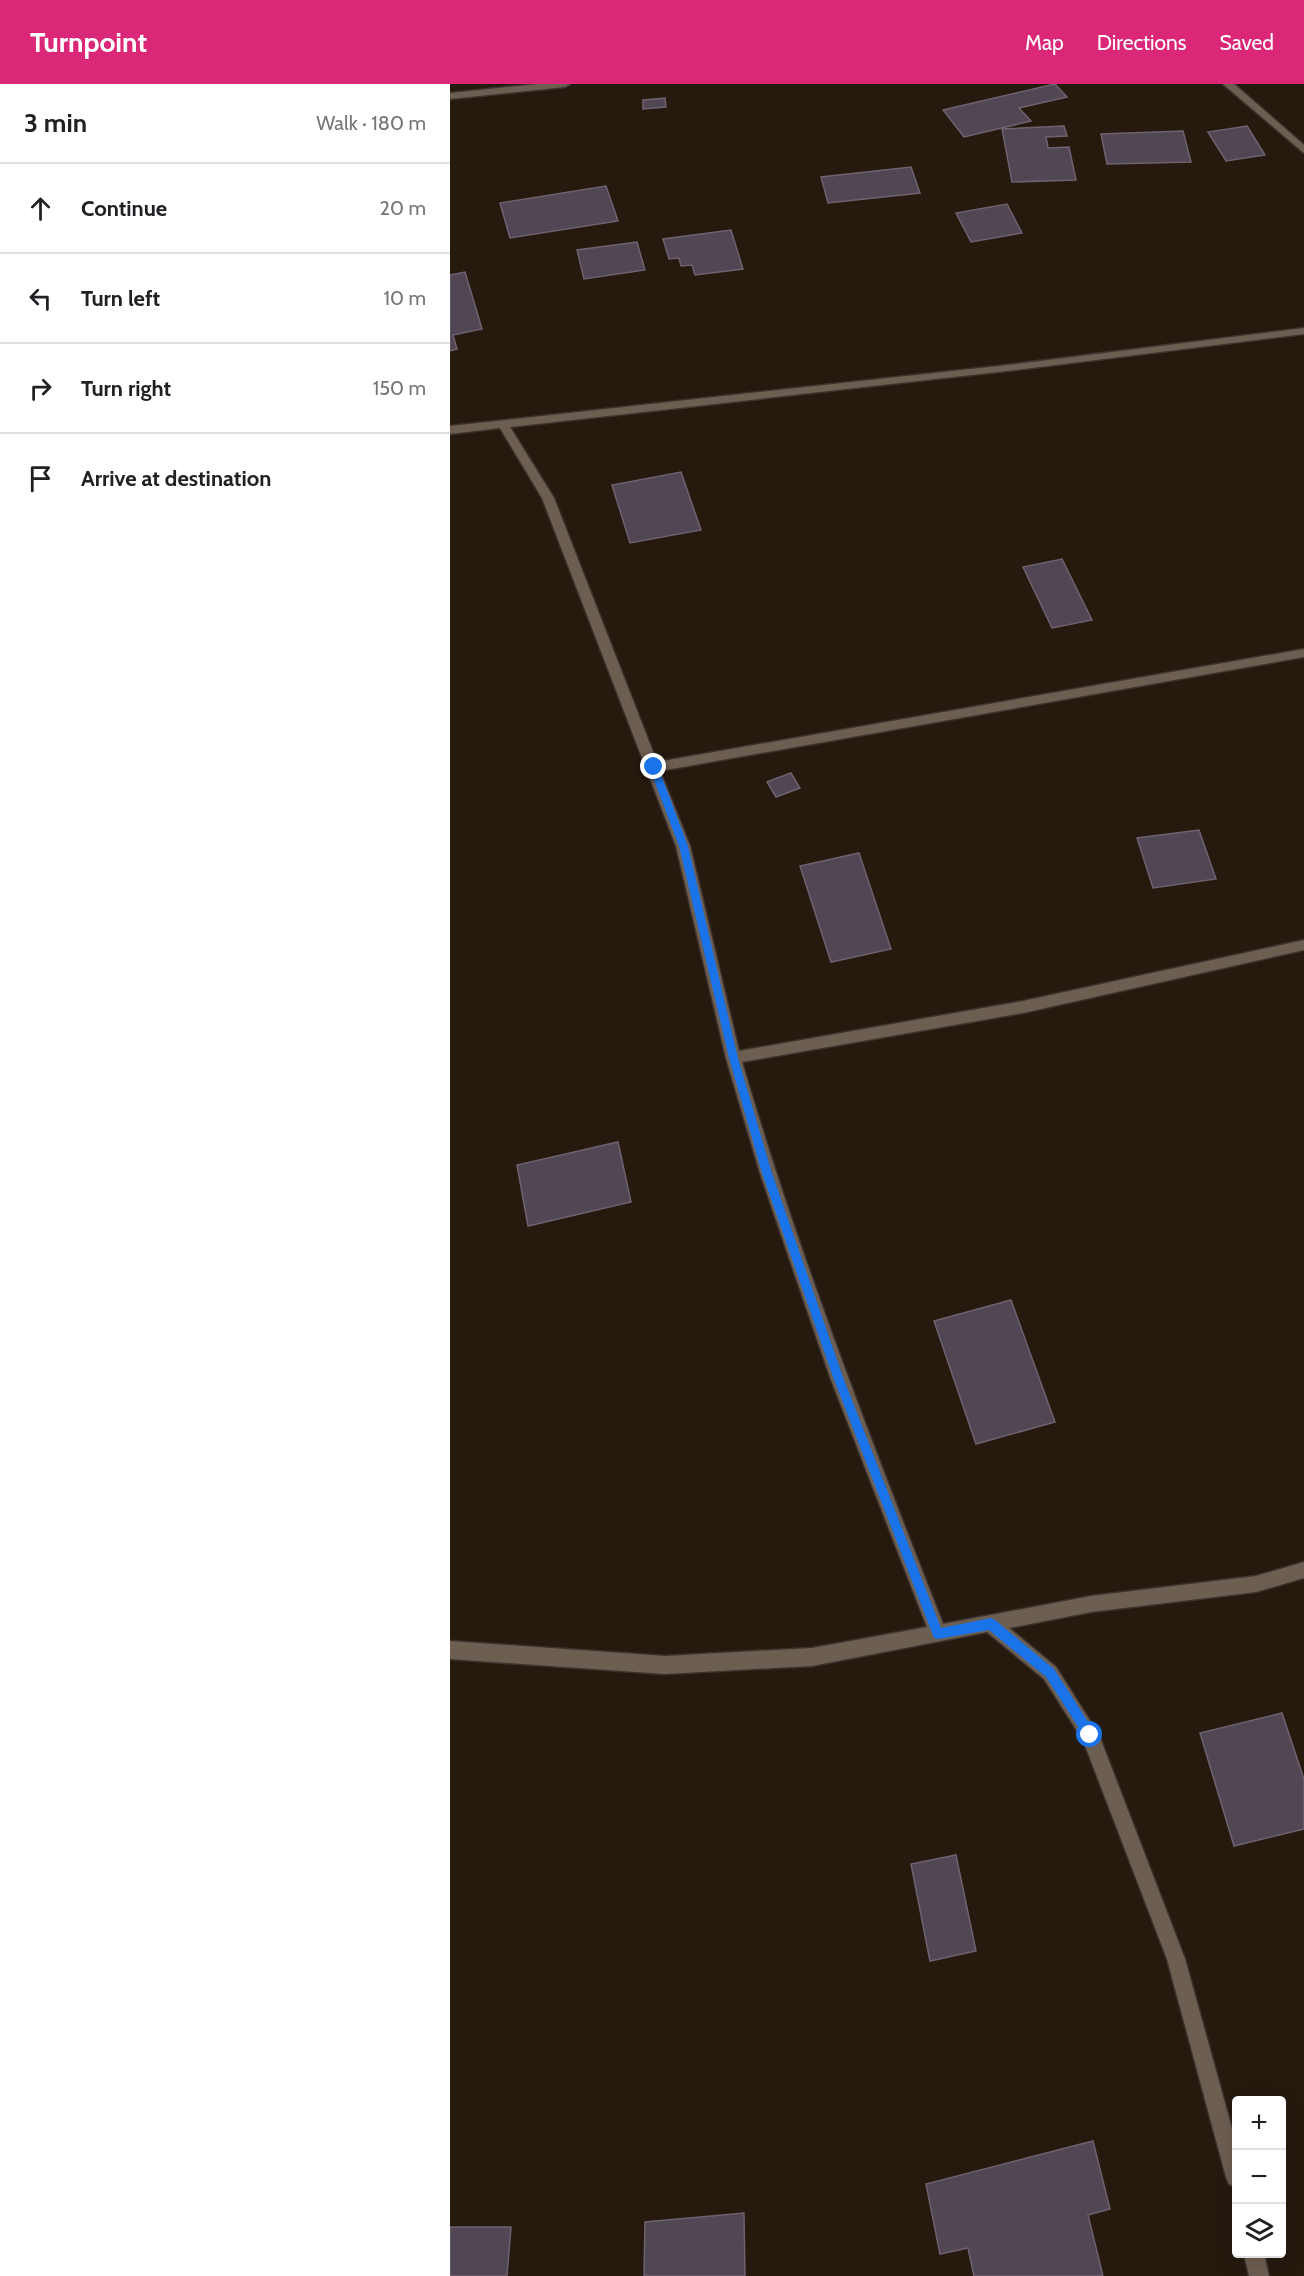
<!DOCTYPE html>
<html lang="en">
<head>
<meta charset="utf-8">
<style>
	:root { --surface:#fff; --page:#f2f2f2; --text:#202124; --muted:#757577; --line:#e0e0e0; --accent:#db2777 }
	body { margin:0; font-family:Cabin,sans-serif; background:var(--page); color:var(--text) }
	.controls { position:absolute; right:18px; bottom:18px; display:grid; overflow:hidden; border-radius:6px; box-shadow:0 6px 24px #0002 }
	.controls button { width:54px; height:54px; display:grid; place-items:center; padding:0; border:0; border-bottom:2px solid var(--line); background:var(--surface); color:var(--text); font:30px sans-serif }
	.stop { position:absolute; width:18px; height:18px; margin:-14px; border:4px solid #1a73e8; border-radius:50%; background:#fff }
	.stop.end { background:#1a73e8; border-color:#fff; box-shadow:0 2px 6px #0008 }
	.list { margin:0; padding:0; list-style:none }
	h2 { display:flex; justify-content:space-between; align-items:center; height:78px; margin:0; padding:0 24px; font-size:26px }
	h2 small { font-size:20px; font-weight:400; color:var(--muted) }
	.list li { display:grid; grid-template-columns:39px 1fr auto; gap:18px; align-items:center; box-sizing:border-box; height:90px; padding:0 24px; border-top:2px solid var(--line) }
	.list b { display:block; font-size:22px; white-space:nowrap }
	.list em { font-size:20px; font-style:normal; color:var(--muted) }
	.icon { flex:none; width:33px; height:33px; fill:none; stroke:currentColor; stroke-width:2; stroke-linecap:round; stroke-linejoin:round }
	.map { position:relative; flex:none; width:854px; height:2192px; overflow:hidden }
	header { display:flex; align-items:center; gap:36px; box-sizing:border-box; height:84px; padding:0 30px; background:var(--accent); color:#fff }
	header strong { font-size:28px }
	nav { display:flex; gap:33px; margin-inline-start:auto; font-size:21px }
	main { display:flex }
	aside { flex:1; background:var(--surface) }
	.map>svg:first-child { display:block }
</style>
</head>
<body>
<header>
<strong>Turnpoint</strong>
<nav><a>Map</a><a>Directions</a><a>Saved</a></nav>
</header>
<main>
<aside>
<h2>3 min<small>Walk · 180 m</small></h2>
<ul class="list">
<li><svg class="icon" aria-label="ahead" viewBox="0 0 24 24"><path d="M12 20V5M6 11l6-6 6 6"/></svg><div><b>Continue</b></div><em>20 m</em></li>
<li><svg class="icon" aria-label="left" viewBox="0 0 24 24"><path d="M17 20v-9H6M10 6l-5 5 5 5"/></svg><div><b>Turn left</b></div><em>10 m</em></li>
<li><svg class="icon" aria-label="right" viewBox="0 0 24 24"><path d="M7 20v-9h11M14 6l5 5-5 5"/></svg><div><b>Turn right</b></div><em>150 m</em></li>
<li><svg class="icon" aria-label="arrive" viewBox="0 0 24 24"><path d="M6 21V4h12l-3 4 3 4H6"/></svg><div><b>Arrive at destination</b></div></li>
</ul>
</aside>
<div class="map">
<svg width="854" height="2192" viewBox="0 0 854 2192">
	<rect width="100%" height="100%" fill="#261a0f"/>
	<g fill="#514653" stroke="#6e6270" stroke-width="1.5">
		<polygon points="605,0 617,13 569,24 581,37 514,53 493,26"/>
		<polygon points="215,14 216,23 193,25 193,16"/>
		<polygon points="614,42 617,52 596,53 598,64 619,63 626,96 562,98 552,45"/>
		<polygon points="797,42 815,71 776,77 758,48"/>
		<polygon points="733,47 741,78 657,80 651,50"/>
		<polygon points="461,83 470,109 378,119 371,93"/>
		<polygon points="156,102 168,137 60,154 50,119"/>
		<polygon points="557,120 572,149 521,158 506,129"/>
		<polygon points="281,146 293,185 245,191 242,181 231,182 229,174 219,175 213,155"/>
		<polygon points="187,158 195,186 134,195 127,166"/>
		<polygon points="15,188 32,245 3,251 7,265 0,267 0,191"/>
		<polygon points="231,388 251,446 180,459 162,401"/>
		<polygon points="612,475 642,536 602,544 573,483"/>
		<polygon points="341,689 350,704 326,713 317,698"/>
		<polygon points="749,746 766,795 703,804 687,754"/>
		<polygon points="409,769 441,865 381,878 350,782"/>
		<polygon points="168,1058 181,1118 78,1142 67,1081"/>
		<polygon points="561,1216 605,1338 526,1360 484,1237"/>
		<polygon points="832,1629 854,1695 854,1745 784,1762 750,1649"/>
		<polygon points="506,1771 526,1867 480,1877 461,1780"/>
		<polygon points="643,2057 660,2125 638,2131 653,2192 524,2192 518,2164 490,2170 476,2100"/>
		<polygon points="294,2129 295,2192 194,2192 195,2138"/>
		<polygon points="0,2143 61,2143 57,2192 0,2192"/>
	</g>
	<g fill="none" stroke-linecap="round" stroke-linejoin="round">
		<g stroke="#3c322d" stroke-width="3">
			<g id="minor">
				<polygon points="88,0 120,0 115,3 0,15 0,9"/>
				<polygon points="773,0 784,0 854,61 854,69"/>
				<path d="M854 244V250L557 287 60 343 104 414 207 678 854 565V573L210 687 240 762 289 967 573 917 854 856V866L573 929 292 978C348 1169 420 1354 493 1540L641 1512 806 1492 854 1478V1494L806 1508 641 1528 559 1544 606 1583 649 1651 735 1875 786 2059V2103L779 2100 776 2093 717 1875 633 1656 594 1595 537 1548 362 1582 215 1590 0 1575V1557L215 1572 362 1564 477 1543 380 1293 310 1089 276 974 226 762 92 414 50 344 0 350V342L557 281Z"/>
				<polygon points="794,2170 814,2170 819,2192 799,2192"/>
			</g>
		</g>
		<use href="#minor" fill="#6d5e52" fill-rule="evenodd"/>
	</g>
	<polygon fill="#1a73e8" points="204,680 208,683 238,762 288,974 322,1089 393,1293 491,1544 541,1534 545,1536 604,1585 644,1647 644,1655 636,1655 596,1593 539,1546 488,1555 484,1554 383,1293 312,1089 279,974 229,762 199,683"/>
</svg>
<div class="controls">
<button>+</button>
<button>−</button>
<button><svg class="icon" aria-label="layers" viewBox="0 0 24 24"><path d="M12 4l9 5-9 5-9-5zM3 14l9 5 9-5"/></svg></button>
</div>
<div class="stop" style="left:640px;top:1651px"></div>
<div class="stop end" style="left:204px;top:683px"></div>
</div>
</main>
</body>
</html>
